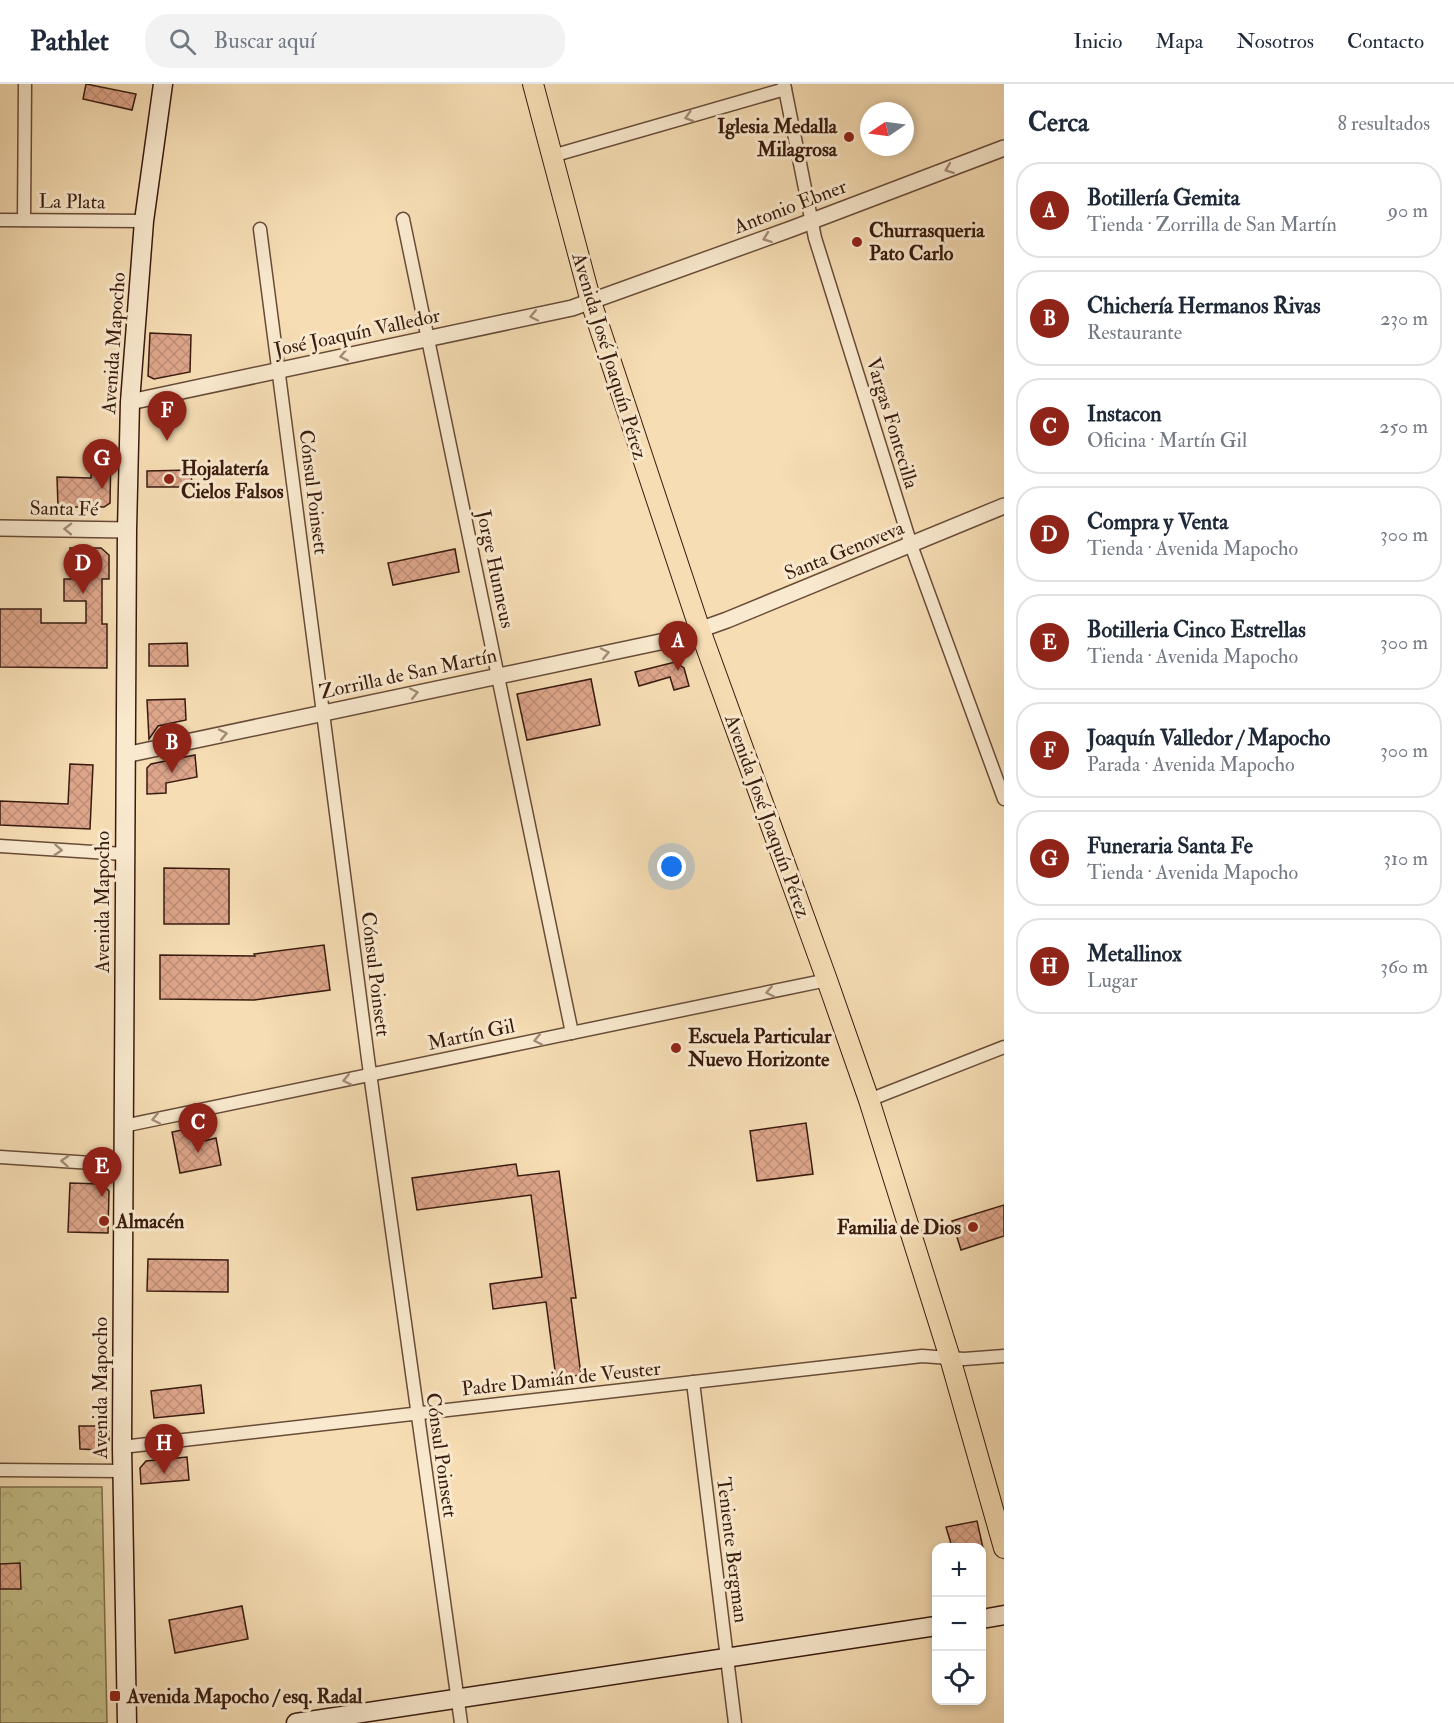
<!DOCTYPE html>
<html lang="es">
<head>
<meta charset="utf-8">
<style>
	:root { --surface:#fff; --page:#f2f2f3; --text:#1f2937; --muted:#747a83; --line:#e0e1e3; --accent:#8f2418 }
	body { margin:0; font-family:"IM FELL Double Pica",serif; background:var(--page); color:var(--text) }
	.controls { position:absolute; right:18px; bottom:18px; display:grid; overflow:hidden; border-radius:12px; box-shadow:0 3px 9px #0003 }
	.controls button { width:54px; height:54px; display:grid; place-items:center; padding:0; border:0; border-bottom:2px solid var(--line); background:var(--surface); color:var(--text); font:30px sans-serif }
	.compass { position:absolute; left:860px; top:18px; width:54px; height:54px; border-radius:50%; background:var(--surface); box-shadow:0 3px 9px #0003; rotate:257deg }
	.you { position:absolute; left:672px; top:783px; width:21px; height:21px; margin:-15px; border:4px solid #fff; border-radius:50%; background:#1a73e8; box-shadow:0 0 0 9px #1a73e833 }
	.badge { display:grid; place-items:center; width:39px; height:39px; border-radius:50%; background:var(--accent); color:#fff; font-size:20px; font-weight:700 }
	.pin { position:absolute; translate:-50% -50px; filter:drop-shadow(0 2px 3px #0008) }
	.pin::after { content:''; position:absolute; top:32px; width:21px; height:18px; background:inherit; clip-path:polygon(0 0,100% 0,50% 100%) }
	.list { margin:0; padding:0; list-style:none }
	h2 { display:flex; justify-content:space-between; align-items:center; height:78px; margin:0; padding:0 24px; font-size:26px }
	h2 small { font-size:20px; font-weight:400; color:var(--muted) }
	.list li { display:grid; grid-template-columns:39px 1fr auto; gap:18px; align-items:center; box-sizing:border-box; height:96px; margin:0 12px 12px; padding:0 12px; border:2px solid var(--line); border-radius:24px }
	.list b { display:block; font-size:22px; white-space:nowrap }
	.list p { margin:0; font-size:20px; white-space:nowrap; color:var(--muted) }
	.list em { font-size:20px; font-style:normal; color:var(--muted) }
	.icon { flex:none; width:33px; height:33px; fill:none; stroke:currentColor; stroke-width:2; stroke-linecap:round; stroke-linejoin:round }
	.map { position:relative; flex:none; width:1004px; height:1639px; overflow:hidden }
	header { display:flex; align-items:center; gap:36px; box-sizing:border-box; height:84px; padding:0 30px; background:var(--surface); border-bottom:2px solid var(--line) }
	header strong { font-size:28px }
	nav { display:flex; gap:33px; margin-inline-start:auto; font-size:21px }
	.search { width:420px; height:54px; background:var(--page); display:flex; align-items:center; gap:15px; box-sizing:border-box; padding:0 21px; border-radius:24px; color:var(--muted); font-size:22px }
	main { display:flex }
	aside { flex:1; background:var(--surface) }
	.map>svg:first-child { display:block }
</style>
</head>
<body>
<header>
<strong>Pathlet</strong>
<div class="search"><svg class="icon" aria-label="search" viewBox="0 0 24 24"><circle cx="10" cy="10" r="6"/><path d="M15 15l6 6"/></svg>Buscar aquí</div>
<nav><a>Inicio</a><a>Mapa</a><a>Nosotros</a><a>Contacto</a></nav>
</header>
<main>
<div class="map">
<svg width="1004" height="1639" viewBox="0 0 1004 1639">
	<defs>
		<pattern id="forest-crowns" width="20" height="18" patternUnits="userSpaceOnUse" patternTransform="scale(1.5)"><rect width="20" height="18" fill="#c4bf88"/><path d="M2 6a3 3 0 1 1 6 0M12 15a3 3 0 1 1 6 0" fill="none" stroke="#a9a474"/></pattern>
		<pattern id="building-cross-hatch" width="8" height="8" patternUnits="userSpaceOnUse" patternTransform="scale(1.5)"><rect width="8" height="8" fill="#dea68b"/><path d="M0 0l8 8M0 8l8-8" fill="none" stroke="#bf8e77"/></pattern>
	</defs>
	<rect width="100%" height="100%" fill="#f6ddb4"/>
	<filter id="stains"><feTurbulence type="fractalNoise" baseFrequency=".00333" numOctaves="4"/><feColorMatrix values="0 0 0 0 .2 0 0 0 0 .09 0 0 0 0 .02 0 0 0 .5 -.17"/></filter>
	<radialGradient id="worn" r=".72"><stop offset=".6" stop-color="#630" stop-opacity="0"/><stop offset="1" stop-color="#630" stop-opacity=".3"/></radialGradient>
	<polygon fill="url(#forest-crowns)" stroke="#7e6d4c" stroke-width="1.5" points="0,1403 102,1403 107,1639 0,1639"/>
	<g fill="url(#building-cross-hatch)" stroke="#391b0f" stroke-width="1.5">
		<polygon points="86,0 136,10 132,26 83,15"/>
		<polygon points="150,249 191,251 190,288 154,295 148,292"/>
		<polygon points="92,368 111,369 110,419 104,423 58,423 57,393 91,394"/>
		<polygon points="191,386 192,403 147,403 147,387"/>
		<polygon points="70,464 101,464 109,471 109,495 102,495 102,540 107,540 107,584 0,583 0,525 41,525 41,539 86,539 86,517 64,517 64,495 71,495"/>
		<polygon points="455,465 459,488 393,501 388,479"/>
		<polygon points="187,559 188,582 149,582 149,560"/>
		<polygon points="675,578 684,584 689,602 674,606 670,593 639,602 635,588"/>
		<polygon points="591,595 600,641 527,656 517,610"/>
		<polygon points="185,615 186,636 158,642 149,655 147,616"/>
		<polygon points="195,671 197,693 166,699 166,709 147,710 147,684 151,680"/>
		<polygon points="70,680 93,681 90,745 0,741 0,717 68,720"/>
		<polygon points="164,784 229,785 229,840 164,840"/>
		<polygon points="324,861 330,906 254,916 160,915 160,871 255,872 254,870"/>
		<polygon points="806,1039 813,1090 757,1097 750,1047"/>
		<polygon points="201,1042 204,1057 216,1054 221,1081 180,1089 172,1048"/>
		<polygon points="516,1080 518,1092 559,1087 576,1214 571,1214 581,1291 556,1294 546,1218 493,1225 490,1200 542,1193 531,1111 417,1126 412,1094"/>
		<polygon points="70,1099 102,1100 109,1107 108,1149 68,1148"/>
		<polygon points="1004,1121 1004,1152 961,1166 952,1137"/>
		<polygon points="148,1175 228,1176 228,1208 147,1207"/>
		<polygon points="201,1301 204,1329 154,1334 151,1307"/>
		<polygon points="79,1342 109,1342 109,1358 100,1366 80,1365"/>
		<polygon points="187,1373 189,1396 141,1400 140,1384 146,1377"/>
		<polygon points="977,1437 983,1464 952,1463 946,1443"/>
		<polygon points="20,1479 21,1505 0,1505 0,1480"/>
		<polygon points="242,1522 248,1555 175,1569 169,1536"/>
	</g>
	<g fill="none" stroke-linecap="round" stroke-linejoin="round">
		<g stroke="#684c38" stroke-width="15">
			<g id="minor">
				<polyline points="784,0 815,154 911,461 1004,715"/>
				<polyline points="552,72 785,5"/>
				<polyline points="403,135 572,949"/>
				<polyline points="0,136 144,137"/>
				<polyline points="24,136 25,0"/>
				<polyline points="260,145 368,975 461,1639"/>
				<polyline points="0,762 124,770"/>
				<polyline points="869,1016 1004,963"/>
				<polyline points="123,1042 827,896"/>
				<polyline points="0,1073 123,1081"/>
				<polyline points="693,1298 735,1639"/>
				<polyline points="122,1363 922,1272 964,1275 1004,1272"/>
				<polyline points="0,1386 122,1387"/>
			</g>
		</g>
		<g stroke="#684c38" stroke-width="18">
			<g id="tertiary">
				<polyline points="130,318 572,224 791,145 1004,64"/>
				<polyline points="0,444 127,446"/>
				<polyline points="125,671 674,555 727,536 1004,422"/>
			</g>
		</g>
		<g stroke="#391b0f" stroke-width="21">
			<g id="secondary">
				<polyline points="982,1535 1004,1531"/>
				<polyline points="127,1639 122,1363 127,446 130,318 144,137 163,0"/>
				<polyline points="296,1639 936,1542"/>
			</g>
		</g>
		<g stroke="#391b0f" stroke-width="22">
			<polyline id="primary" points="533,0 591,218 700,546 827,896 869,1016 950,1274 1004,1464"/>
		</g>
		<use href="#minor" stroke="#f9e9ce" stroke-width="12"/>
		<use href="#tertiary" stroke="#f9e9ce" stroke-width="15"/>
		<use href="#secondary" stroke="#f9e9ce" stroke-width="18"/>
		<use href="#primary" stroke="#f6ddb4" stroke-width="20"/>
	</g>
	<defs><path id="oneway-chevron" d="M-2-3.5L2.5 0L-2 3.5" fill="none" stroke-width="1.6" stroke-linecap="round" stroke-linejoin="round" transform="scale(1.5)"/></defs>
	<g stroke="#a38c78">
		<use href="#oneway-chevron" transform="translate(689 33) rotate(164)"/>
		<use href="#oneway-chevron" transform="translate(949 85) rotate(159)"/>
		<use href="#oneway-chevron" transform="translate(767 154) rotate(160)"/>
		<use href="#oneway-chevron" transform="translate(534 232) rotate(168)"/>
		<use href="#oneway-chevron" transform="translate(344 272) rotate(168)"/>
		<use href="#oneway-chevron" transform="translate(68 445) rotate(-179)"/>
		<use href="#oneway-chevron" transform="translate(605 569) rotate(-12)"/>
		<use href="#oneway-chevron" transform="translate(414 609) rotate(-12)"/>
		<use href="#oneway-chevron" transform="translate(223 650) rotate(-12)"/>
		<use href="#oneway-chevron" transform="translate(58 766) rotate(4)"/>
		<use href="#oneway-chevron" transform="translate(770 908) rotate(168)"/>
		<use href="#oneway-chevron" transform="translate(538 956) rotate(168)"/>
		<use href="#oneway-chevron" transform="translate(347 996) rotate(168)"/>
		<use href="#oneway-chevron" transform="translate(156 1035) rotate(168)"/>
		<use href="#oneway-chevron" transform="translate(65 1077) rotate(-176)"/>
	</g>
	<g fill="#8f2418" stroke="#f9e9ce" stroke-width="2">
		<circle cx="849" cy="53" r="6"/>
		<circle cx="857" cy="158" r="6"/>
		<circle cx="169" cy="395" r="6"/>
		<circle cx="676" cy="964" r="6"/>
		<circle cx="104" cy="1137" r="6"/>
		<circle cx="973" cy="1143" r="6"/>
		<rect x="109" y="1606" width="12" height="12" rx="3"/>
	</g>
	<g text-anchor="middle" stroke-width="6" stroke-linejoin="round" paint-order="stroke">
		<g font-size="20" font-weight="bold" fill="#391b0f" stroke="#f9e9ce" text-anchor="start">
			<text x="837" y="49" text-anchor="end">Iglesia Medalla<tspan x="837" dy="23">Milagrosa</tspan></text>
			<text x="869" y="153">Churrasqueria<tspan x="869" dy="23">Pato Carlo</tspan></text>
			<text x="181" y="391">Hojalatería<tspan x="181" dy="23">Cielos Falsos</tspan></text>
			<text x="688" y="959">Escuela Particular<tspan x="688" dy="23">Nuevo Horizonte</tspan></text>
			<text x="116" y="1144">Almacén</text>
			<text x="961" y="1150" text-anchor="end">Familia de Dios</text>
			<text x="127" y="1619">Avenida Mapocho / esq. Radal</text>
		</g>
		<g font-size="20" fill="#391b0f" stroke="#f9e9ce">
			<text transform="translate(72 117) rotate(1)" y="7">La Plata</text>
			<text transform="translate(790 122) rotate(-21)" y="7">Antonio Ebner</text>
			<text transform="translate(357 248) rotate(-12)" y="7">José Joaquín Valledor</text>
			<text transform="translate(113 259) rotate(-86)" y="7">Avenida Mapocho</text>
			<text transform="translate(610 272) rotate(73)" y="7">Avenida José Joaquín Pérez</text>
			<text transform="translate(893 339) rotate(73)" y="7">Vargas Fontecilla</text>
			<text transform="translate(314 408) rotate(83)" y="7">Cónsul Poinsett</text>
			<text transform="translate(64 424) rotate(1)" y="7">Santa Fé</text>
			<text transform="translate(844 466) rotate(-22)" y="7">Santa Genoveva</text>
			<text transform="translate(496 485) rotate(78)" y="7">Jorge Hunneus</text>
			<text transform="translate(408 589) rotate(-12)" y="7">Zorrilla de San Martín</text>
			<text transform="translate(768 732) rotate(70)" y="7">Avenida José Joaquín Pérez</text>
			<text transform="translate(102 818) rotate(-90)" y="7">Avenida Mapocho</text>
			<text transform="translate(376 890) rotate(83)" y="7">Cónsul Poinsett</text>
			<text transform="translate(471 950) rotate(-12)" y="7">Martín Gil</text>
			<text transform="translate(561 1294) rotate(-6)" y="7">Padre Damián de Veuster</text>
			<text transform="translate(100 1304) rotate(-90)" y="7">Avenida Mapocho</text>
			<text transform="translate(442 1371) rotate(82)" y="7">Cónsul Poinsett</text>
			<text transform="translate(733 1466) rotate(83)" y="7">Teniente Bergman</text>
		</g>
	</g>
	<rect width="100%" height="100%" filter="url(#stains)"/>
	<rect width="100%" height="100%" fill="url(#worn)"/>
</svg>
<div class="controls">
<button>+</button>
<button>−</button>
<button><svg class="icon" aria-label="locate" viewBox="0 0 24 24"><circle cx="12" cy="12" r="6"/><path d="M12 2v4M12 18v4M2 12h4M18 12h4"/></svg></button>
</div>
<svg class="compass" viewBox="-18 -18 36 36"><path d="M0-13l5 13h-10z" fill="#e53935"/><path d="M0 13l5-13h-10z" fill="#747a83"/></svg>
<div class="you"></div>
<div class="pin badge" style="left:678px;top:587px">A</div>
<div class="pin badge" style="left:172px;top:689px">B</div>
<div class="pin badge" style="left:198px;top:1069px">C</div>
<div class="pin badge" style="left:83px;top:510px">D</div>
<div class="pin badge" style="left:102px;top:1113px">E</div>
<div class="pin badge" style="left:167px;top:357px">F</div>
<div class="pin badge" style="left:102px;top:405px">G</div>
<div class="pin badge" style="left:164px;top:1390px">H</div>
</div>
<aside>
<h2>Cerca<small>8 resultados</small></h2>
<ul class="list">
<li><span class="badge">A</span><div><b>Botillería Gemita</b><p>Tienda · Zorrilla de San Martín</p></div><em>90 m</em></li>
<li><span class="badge">B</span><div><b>Chichería Hermanos Rivas</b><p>Restaurante</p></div><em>230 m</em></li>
<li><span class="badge">C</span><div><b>Instacon</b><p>Oficina · Martín Gil</p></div><em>250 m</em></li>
<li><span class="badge">D</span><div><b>Compra y Venta</b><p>Tienda · Avenida Mapocho</p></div><em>300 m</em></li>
<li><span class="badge">E</span><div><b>Botilleria Cinco Estrellas</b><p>Tienda · Avenida Mapocho</p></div><em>300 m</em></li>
<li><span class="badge">F</span><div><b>Joaquín Valledor / Mapocho</b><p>Parada · Avenida Mapocho</p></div><em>300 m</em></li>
<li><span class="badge">G</span><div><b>Funeraria Santa Fe</b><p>Tienda · Avenida Mapocho</p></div><em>310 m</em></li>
<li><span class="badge">H</span><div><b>Metallinox</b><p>Lugar</p></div><em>360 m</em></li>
</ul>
</aside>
</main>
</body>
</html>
